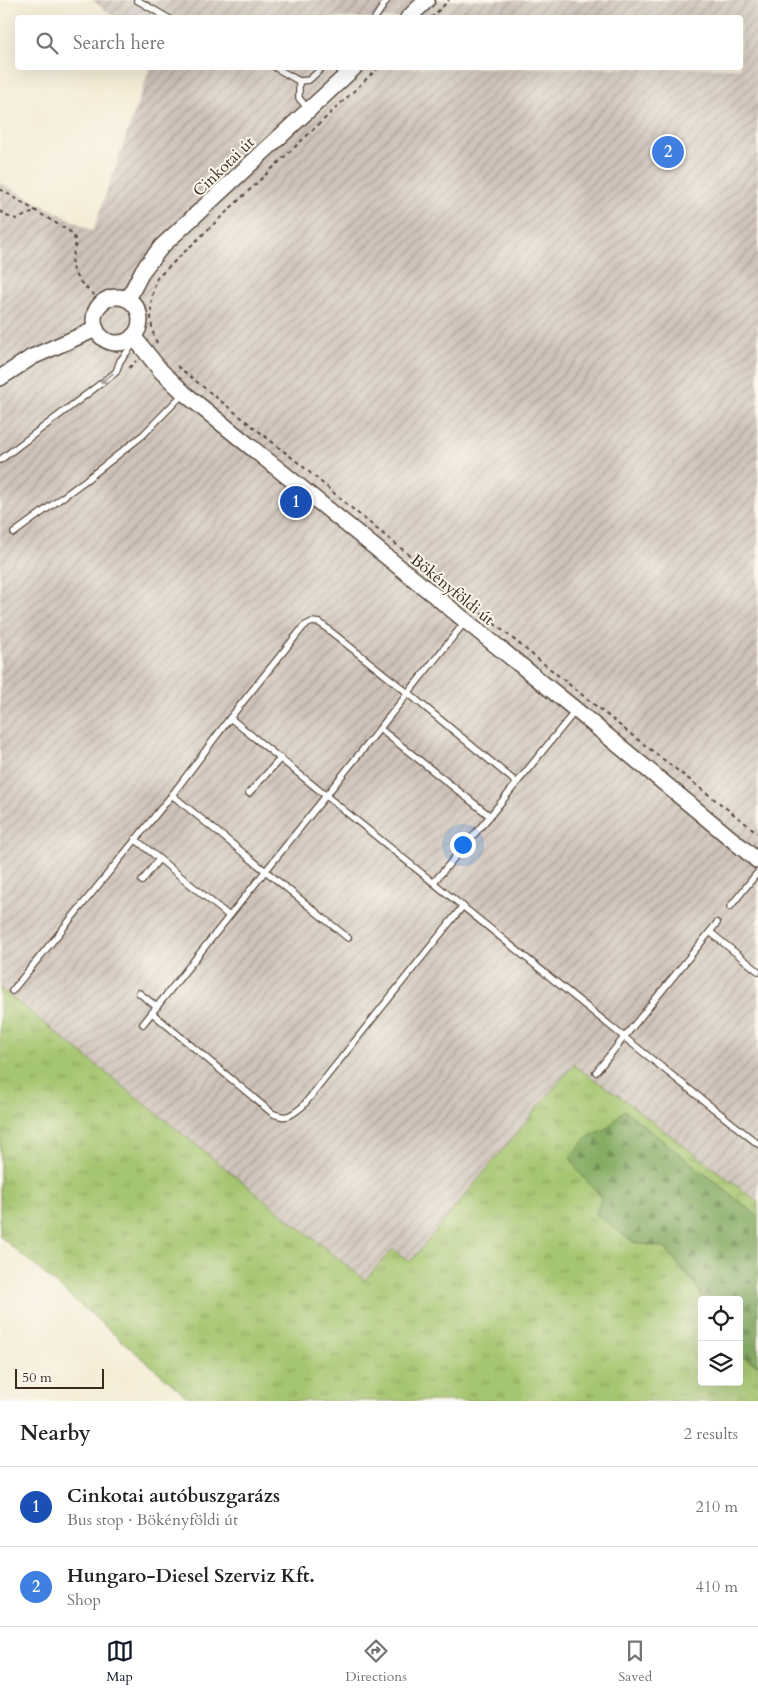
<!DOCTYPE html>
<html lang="en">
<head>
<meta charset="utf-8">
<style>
	:root { --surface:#fff; --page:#f6f6f6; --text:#202124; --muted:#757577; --line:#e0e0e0; --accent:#111827 }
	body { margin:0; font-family:Cardo,serif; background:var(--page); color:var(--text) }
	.controls { position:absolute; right:15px; bottom:15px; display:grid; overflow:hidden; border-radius:5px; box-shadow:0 5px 20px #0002 }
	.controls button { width:45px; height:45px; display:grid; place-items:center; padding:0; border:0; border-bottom:1px solid var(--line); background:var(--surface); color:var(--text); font:25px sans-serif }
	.scale { position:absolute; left:15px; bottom:12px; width:89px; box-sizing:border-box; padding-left:5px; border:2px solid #3b2a1e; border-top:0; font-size:14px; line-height:18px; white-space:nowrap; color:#3b2a1e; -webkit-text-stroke:4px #fbf7ec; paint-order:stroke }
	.you { position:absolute; left:462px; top:844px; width:18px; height:18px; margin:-12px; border:4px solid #fff; border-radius:50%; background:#1a73e8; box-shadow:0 0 0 8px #1a73e833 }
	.badge { display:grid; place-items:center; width:32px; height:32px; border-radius:50%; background:var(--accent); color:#fff; font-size:16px; font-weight:700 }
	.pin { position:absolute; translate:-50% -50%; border:2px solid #fff; box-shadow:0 1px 5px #0006 }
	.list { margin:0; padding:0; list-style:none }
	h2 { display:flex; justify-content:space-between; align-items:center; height:65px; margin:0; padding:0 20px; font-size:21px }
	h2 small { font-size:16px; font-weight:400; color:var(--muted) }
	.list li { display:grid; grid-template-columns:32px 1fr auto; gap:15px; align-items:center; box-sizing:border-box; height:80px; padding:0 20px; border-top:1px solid var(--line) }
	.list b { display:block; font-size:19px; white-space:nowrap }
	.list p { margin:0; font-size:16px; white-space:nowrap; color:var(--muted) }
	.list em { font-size:16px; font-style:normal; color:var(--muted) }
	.icon { flex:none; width:28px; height:28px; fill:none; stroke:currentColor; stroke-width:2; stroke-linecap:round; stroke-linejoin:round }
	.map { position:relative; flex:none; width:758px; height:1401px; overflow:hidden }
	.search { position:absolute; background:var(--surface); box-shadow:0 5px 20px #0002; left:15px; right:15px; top:15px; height:55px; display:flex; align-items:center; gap:12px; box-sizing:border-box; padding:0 18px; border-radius:5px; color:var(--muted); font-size:19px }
	.sheet { height:225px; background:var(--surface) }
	nav { display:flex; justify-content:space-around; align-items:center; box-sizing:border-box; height:70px; border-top:1px solid var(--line); background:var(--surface); font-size:14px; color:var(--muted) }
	nav a { display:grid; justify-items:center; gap:2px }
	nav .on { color:var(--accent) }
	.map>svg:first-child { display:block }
</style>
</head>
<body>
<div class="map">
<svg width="758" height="1401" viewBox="0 0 758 1401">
	<defs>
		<pattern id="industrial-furrows" width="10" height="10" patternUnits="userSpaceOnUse" patternTransform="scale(1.25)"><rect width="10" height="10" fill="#cec2b9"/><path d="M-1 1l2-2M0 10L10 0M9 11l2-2" fill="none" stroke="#a89e96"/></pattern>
		<pattern id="grass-tufts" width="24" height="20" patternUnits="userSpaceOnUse" patternTransform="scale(1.25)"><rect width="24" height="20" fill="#a5c66f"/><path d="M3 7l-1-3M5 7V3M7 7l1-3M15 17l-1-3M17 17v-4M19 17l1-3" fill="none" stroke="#88a15b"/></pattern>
		<pattern id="forest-firs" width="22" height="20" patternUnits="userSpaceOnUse" patternTransform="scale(1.25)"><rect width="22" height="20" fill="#84ab62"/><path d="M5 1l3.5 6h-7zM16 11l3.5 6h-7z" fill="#6d8b50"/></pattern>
	</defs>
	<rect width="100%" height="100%" fill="#fbf7ec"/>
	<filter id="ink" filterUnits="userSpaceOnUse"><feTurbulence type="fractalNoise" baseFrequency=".02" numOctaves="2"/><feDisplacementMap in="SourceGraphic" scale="10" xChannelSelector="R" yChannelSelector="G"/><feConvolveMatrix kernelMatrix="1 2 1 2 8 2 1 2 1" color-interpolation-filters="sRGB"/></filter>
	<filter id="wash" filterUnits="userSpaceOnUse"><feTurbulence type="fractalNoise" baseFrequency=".0096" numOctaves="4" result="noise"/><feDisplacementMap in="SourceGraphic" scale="20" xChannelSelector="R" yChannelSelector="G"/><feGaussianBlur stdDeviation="1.12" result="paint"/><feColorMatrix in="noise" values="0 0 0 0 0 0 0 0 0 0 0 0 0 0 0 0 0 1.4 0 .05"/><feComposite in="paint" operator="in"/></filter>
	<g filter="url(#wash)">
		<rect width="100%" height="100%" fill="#f4ecd6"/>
		<polygon fill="url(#industrial-furrows)" points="92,0 758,0 758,1202 619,1096 573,1066 409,1263 392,1249 365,1281 0,988 0,183 93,231 150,68 740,68 740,18 116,18"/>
		<polygon fill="url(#grass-tufts)" stroke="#707846" points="0,988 365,1280 393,1249 410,1262 573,1065 619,1096 758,1202 758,1216 624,1110 609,1127 588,1137 578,1171 602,1197 633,1242 665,1248 699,1290 702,1301 702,1382 739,1382 739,1355 758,1365 758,1401 192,1401 0,1236"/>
		<polygon fill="url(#forest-firs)" stroke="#606a40" points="624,1110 758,1216 758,1365 739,1355 739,1300 702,1300 702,1301 699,1289 665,1248 633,1242 596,1214 601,1197 578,1171 570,1157 588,1137 609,1127"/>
	</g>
	<g filter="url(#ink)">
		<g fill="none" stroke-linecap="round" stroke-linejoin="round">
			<g stroke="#57473a" stroke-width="8">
				<g id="lane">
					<polyline points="137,0 168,18"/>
					<polyline points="375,18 387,0"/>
					<polyline points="276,68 299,81 309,80 322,68"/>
					<polyline points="299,81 299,98 308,109"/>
					<polyline points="0,460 116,372 120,361 135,342"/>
					<polyline points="14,533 86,480 143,435 184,393"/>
					<polyline points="230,718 304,626 312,622 320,623 408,693 517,783"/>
					<polyline points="380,729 490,816"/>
					<polyline points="249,793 281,758"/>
					<polyline points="172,795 348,938"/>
					<polyline points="135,839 229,916"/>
					<polyline points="142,881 159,859"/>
					<polyline points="434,882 490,816 576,710"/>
					<polyline points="730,907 758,872"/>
					<polyline points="710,932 758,971"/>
					<polyline points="12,991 172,795 230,718 624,1037 758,1144"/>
					<polyline points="139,993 157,1007"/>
					<path d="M152 1013 272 1113C286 1120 291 1116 303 1106L463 906"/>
					<polyline points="143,1024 465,622"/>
					<polyline points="596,1072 717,923"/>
				</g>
			</g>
			<g stroke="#57473a" stroke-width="18">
				<g id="secondary">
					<polyline points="408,18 427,0"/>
					<circle cx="117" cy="320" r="23"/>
					<polyline points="128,299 143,270 162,246 354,68"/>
					<polyline points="133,336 161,371 184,393 576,710 758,861"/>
					<polyline points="0,378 32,357 96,329"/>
				</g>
			</g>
			<g stroke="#57473a" stroke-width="2" stroke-dasharray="4 4" stroke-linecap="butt">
				<polyline points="431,18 449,0"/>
				<path d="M0 189 72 233C81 247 69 254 72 267 76 282 92 292 102 302"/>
				<polyline points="0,211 6,216 17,219 34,212"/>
				<path d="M157 343C148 325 150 296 157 278L378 68"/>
				<polyline points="177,366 301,465 355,511 628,732 758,833"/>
				<polyline points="129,368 136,361"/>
			</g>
			<use href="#lane" stroke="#fff" stroke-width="5.5"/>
			<use href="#secondary" stroke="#fff" stroke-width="15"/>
		</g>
		<defs><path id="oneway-shaft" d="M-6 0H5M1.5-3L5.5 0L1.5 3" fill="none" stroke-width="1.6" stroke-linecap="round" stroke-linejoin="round" transform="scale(1.25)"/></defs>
		<use stroke="#a79f9a" href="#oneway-shaft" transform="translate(107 378) rotate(143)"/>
	</g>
	<g text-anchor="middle" stroke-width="4" stroke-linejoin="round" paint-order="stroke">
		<g font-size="16" fill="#3b2a1e" stroke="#fbf7ec">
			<text transform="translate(223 166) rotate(-44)" y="6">Cinkotai út</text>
			<text transform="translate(453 589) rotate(39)" y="6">Bökényföldi út</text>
		</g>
	</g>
</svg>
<div class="controls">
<button><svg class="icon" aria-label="locate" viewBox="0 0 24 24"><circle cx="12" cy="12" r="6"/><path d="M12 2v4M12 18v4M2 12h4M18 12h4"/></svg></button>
<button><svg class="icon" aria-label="layers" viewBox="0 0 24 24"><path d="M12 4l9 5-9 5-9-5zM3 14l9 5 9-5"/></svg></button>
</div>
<div class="scale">50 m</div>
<div class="you"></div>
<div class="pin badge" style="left:296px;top:502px;background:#1a4fb4">1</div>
<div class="pin badge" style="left:668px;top:152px;background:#3f7fe0">2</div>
<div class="search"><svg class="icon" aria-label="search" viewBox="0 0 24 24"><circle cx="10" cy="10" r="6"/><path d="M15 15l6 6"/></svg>Search here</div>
</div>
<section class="sheet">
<h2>Nearby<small>2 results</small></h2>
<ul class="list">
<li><span class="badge" style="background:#1a4fb4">1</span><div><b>Cinkotai autóbuszgarázs</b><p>Bus stop · Bökényföldi út</p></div><em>210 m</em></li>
<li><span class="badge" style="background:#3f7fe0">2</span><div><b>Hungaro-Diesel Szerviz Kft.</b><p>Shop</p></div><em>410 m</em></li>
</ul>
</section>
<nav>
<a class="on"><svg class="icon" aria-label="map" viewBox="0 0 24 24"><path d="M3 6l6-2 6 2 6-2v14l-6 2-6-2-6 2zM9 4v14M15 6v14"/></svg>Map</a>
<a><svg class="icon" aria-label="directions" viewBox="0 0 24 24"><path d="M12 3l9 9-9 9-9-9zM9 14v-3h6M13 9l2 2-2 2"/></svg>Directions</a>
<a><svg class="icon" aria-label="saved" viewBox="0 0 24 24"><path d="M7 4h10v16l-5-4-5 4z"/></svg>Saved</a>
</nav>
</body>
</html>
